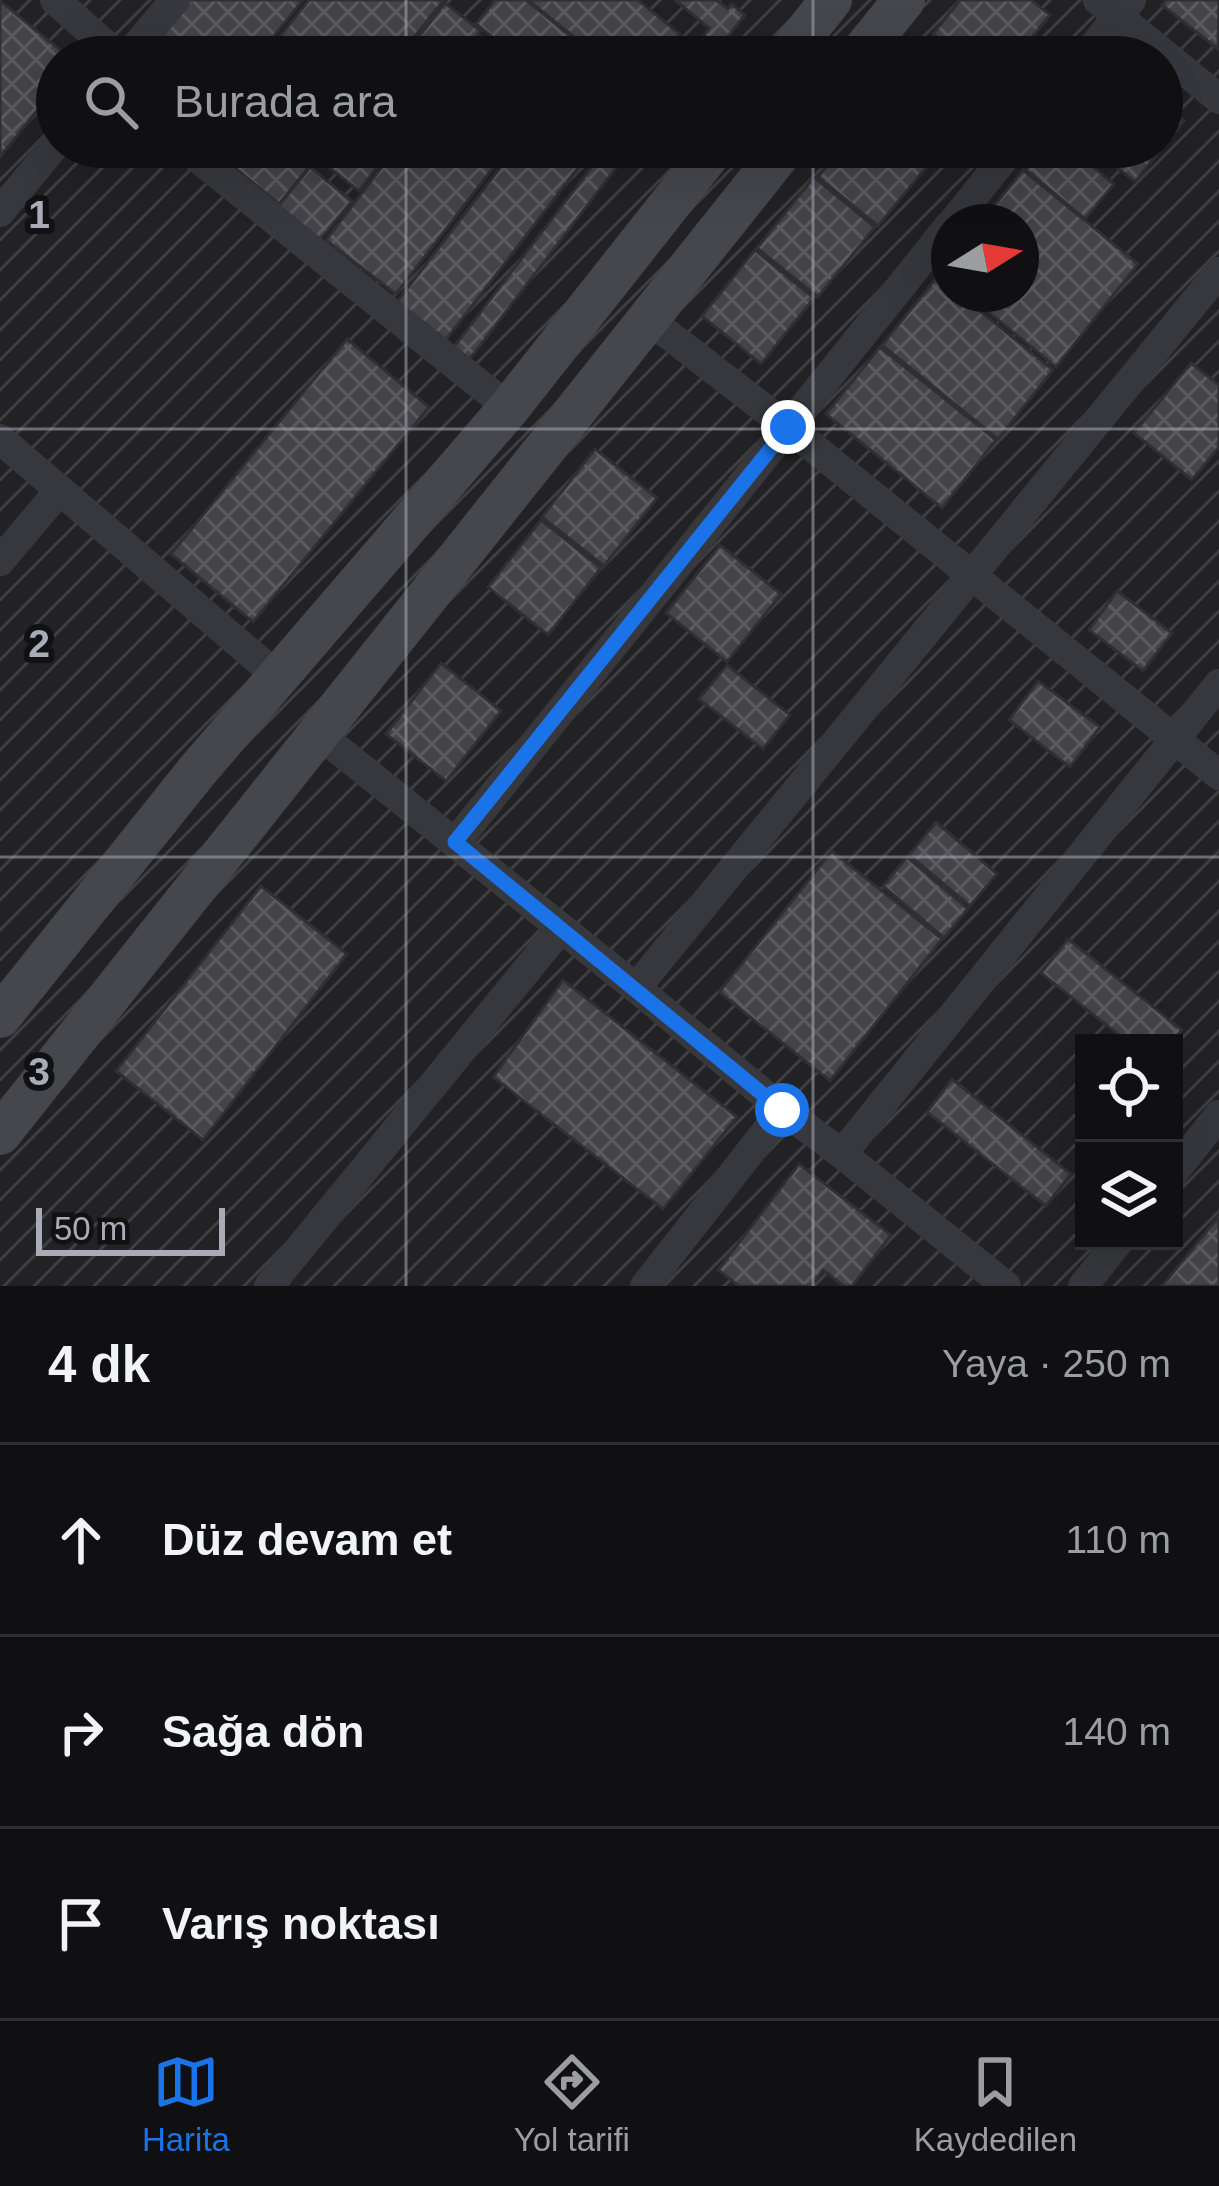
<!DOCTYPE html>
<html lang="tr">
<head>
<meta charset="utf-8">
<style>
	:root { --surface:#101012; --page:#19191b; --text:#f1f3f6; --muted:#9c9d9f; --line:#303032; --accent:#1a73e8 }
	body { margin:0; font-family:Arial,sans-serif; background:var(--page); color:var(--text) }
	.controls { position:absolute; right:36px; bottom:36px; display:grid; overflow:hidden; border-radius:0px; box-shadow:0 12px 48px #0002 }
	.controls button { width:108px; height:108px; display:grid; place-items:center; padding:0; border:0; border-bottom:3px solid var(--line); background:var(--surface); color:var(--text); font:60px sans-serif }
	.compass { position:absolute; left:931px; top:204px; width:108px; height:108px; border-radius:50%; background:var(--surface); box-shadow:0 12px 48px #0002; rotate:79deg }
	.scale { position:absolute; left:36px; bottom:30px; width:189px; box-sizing:border-box; padding-left:12px; border:6px solid #a9acb7; border-top:0; font-size:33px; line-height:42px; white-space:nowrap; color:#a9acb7; -webkit-text-stroke:9px #111113; paint-order:stroke }
	.stop { position:absolute; width:36px; height:36px; margin:-27px; border:9px solid #1a73e8; border-radius:50%; background:#fff }
	.stop.end { background:#1a73e8; border-color:#fff; box-shadow:0 3px 12px #0008 }
	.list { margin:0; padding:0; list-style:none }
	h2 { display:flex; justify-content:space-between; align-items:center; height:156px; margin:0; padding:0 48px; font-size:51px }
	h2 small { font-size:39px; font-weight:400; color:var(--muted) }
	.list li { display:grid; grid-template-columns:78px 1fr auto; gap:36px; align-items:center; box-sizing:border-box; height:192px; padding:0 48px; border-top:3px solid var(--line) }
	.list b { display:block; font-size:45px; white-space:nowrap }
	.list em { font-size:39px; font-style:normal; color:var(--muted) }
	.icon { flex:none; width:66px; height:66px; fill:none; stroke:currentColor; stroke-width:2; stroke-linecap:round; stroke-linejoin:round }
	.map { position:relative; flex:none; width:1219px; height:1286px; overflow:hidden }
	.search { position:absolute; background:var(--surface); box-shadow:0 12px 48px #0002; left:36px; right:36px; top:36px; height:132px; display:flex; align-items:center; gap:30px; box-sizing:border-box; padding:0 42px; border-radius:66px; color:var(--muted); font-size:45px }
	.sheet { height:732px; background:var(--surface) }
	nav { display:flex; justify-content:space-around; align-items:center; box-sizing:border-box; height:168px; border-top:3px solid var(--line); background:var(--surface); font-size:33px; color:var(--muted) }
	nav a { display:grid; justify-items:center; gap:6px }
	nav .on { color:var(--accent) }
	.map>svg:first-child { display:block }
</style>
</head>
<body>
<div class="map">
<svg width="1219" height="1286" viewBox="0 0 1219 1286">
	<defs>
		<pattern id="industrial-furrows" width="10" height="10" patternUnits="userSpaceOnUse" patternTransform="scale(3)"><rect width="10" height="10" fill="#222225"/><path d="M-1 1l2-2M0 10L10 0M9 11l2-2" fill="none" stroke="#3f3f42"/></pattern>
		<pattern id="building-cross-hatch" width="8" height="8" patternUnits="userSpaceOnUse" patternTransform="scale(3)"><rect width="8" height="8" fill="#434348"/><path d="M0 0l8 8M0 8l8-8" fill="none" stroke="#5b5b60"/></pattern>
	</defs>
	<rect width="100%" height="100%" fill="#161618"/>
	<path fill="url(#industrial-furrows)" fill-rule="evenodd" d="M0 0H1219V1286H0ZM57 57H1162V147H57ZM949 222H1021V294H949ZM1084 1043H1174V1241H1084Z"/>
	<g fill="url(#building-cross-hatch)" stroke="#303034" stroke-width="3">
		<polygon points="190,0 303,0 257,57 144,57"/>
		<polygon points="309,0 444,0 398,57 263,57"/>
		<polygon points="495,0 526,0 587,49 581,57 517,57 476,24"/>
		<polygon points="528,0 638,0 680,34 662,57 599,57"/>
		<polygon points="675,0 716,0 728,9 732,4 745,15 719,48 704,35 709,28"/>
		<polygon points="960,0 1031,0 1050,15 1016,57 962,57 933,34"/>
		<polygon points="1166,0 1219,0 1218,49 1162,5"/>
		<polygon points="0,1 69,57 57,57 57,86 0,157"/>
		<polygon points="445,3 481,31 461,57 403,57"/>
		<polygon points="482,36 510,57 466,57"/>
		<polygon points="1164,104 1184,121 1135,182 1115,166 1130,147 1162,147"/>
		<polygon points="209,147 325,147 279,204"/>
		<polygon points="334,147 392,147 359,191 323,163"/>
		<polygon points="397,147 509,147 396,294 326,240"/>
		<polygon points="516,147 594,147 446,340 397,302"/>
		<polygon points="607,147 632,147 469,360 453,348"/>
		<polygon points="843,147 918,147 933,159 878,226 818,177"/>
		<polygon points="1045,147 1069,147 1114,184 1085,219 1026,170"/>
		<polygon points="310,167 352,201 318,242 277,208"/>
		<polygon points="1023,170 1138,264 1056,367 966,294 1021,294 1021,222 981,222"/>
		<polygon points="814,177 875,227 818,297 757,248"/>
		<polygon points="755,250 814,298 761,364 702,316"/>
		<polygon points="937,277 949,286 949,294 959,294 1053,370 998,439 882,345"/>
		<polygon points="347,339 429,407 253,622 171,554"/>
		<polygon points="880,347 996,440 942,508 826,414"/>
		<polygon points="1191,363 1219,385 1219,447 1192,480 1134,433"/>
		<polygon points="595,449 657,498 604,566 542,517"/>
		<polygon points="541,520 601,568 548,635 488,587"/>
		<polygon points="720,545 781,594 727,662 666,613"/>
		<polygon points="1117,591 1172,633 1143,671 1089,630"/>
		<polygon points="441,663 501,711 446,781 386,734"/>
		<polygon points="727,665 790,715 763,749 699,699"/>
		<polygon points="1038,681 1100,727 1070,767 1009,720"/>
		<polygon points="936,822 997,874 970,906 909,855"/>
		<polygon points="832,851 942,939 830,1081 719,992"/>
		<polygon points="907,857 968,909 944,938 883,886"/>
		<polygon points="261,886 347,954 203,1140 116,1071"/>
		<polygon points="1068,939 1182,1030 1171,1043 1129,1043 1041,973"/>
		<polygon points="563,980 737,1117 663,1209 493,1077"/>
		<polygon points="952,1079 1071,1174 1046,1206 927,1112"/>
		<polygon points="799,1164 891,1235 852,1286 844,1286 823,1270 811,1286 739,1286 718,1270"/>
		<polygon points="1219,1216 1219,1286 1162,1286"/>
	</g>
	<g fill="none" stroke-linecap="round" stroke-linejoin="round">
		<g stroke="#37383d" stroke-width="30">
			<polyline points="55,0 119,57"/>
			<polyline points="1098,0 1219,99"/>
			<polyline points="127,57 175,0"/>
			<polyline points="1085,57 1131,0"/>
			<polyline points="184,147 509,408"/>
			<polyline points="0,212 57,143"/>
			<polyline points="953,222 1013,147"/>
			<polyline points="647,318 788,427 1219,775"/>
			<polyline points="0,439 277,676"/>
			<polyline points="0,561 60,490"/>
			<polyline points="320,735 636,988 783,1110 842,1154 1006,1286"/>
			<polyline points="455,843 949,226"/>
			<polyline points="636,988 1219,272"/>
			<polyline points="842,1154 1219,684"/>
			<polyline points="1174,1172 1219,1115"/>
			<polyline points="269,1286 561,928"/>
			<polyline points="645,1286 783,1110"/>
			<polyline points="1083,1286 1119,1241"/>
		</g>
		<g stroke="#45474d" stroke-width="42">
			<polyline points="786,57 831,0"/>
			<polyline points="858,57 904,0"/>
			<polyline points="0,1017 197,771 509,408 715,147"/>
			<polyline points="0,1134 785,147"/>
		</g>
	</g>
	<g fill="none" stroke-linecap="round" stroke-linejoin="round">
		<polyline stroke="#1a73e8" stroke-width="15" points="782,1110 455,842 788,427"/>
	</g>
	<path fill="none" stroke="#a9acb7" stroke-width="3" stroke-opacity="0.55" d="M406 0V57M813 0V57M406 147V1286M813 147V1286M0 429H1219M0 857H1219"/>
	<g font-size="39" text-anchor="middle" font-weight="bold" fill="#a9acb7" stroke="#111113" stroke-width="12" stroke-linejoin="round" paint-order="stroke">
		<text x="39" y="228">1</text>
		<text x="39" y="657">2</text>
		<text x="39" y="1085">3</text>
	</g>
</svg>
<div class="controls">
<button><svg class="icon" aria-label="locate" viewBox="0 0 24 24"><circle cx="12" cy="12" r="6"/><path d="M12 2v4M12 18v4M2 12h4M18 12h4"/></svg></button>
<button><svg class="icon" aria-label="layers" viewBox="0 0 24 24"><path d="M12 4l9 5-9 5-9-5zM3 14l9 5 9-5"/></svg></button>
</div>
<svg class="compass" viewBox="-18 -18 36 36"><path d="M0-13l5 13h-10z" fill="#e53935"/><path d="M0 13l5-13h-10z" fill="#9c9d9f"/></svg>
<div class="scale">50 m</div>
<div class="stop" style="left:782px;top:1110px"></div>
<div class="stop end" style="left:788px;top:427px"></div>
<div class="search"><svg class="icon" aria-label="search" viewBox="0 0 24 24"><circle cx="10" cy="10" r="6"/><path d="M15 15l6 6"/></svg>Burada ara</div>
</div>
<section class="sheet">
<h2>4 dk<small>Yaya · 250 m</small></h2>
<ul class="list">
<li><svg class="icon" aria-label="ahead" viewBox="0 0 24 24"><path d="M12 20V5M6 11l6-6 6 6"/></svg><div><b>Düz devam et</b></div><em>110 m</em></li>
<li><svg class="icon" aria-label="right" viewBox="0 0 24 24"><path d="M7 20v-9h11M14 6l5 5-5 5"/></svg><div><b>Sağa dön</b></div><em>140 m</em></li>
<li><svg class="icon" aria-label="arrive" viewBox="0 0 24 24"><path d="M6 21V4h12l-3 4 3 4H6"/></svg><div><b>Varış noktası</b></div></li>
</ul>
</section>
<nav>
<a class="on"><svg class="icon" aria-label="map" viewBox="0 0 24 24"><path d="M3 6l6-2 6 2 6-2v14l-6 2-6-2-6 2zM9 4v14M15 6v14"/></svg>Harita</a>
<a><svg class="icon" aria-label="directions" viewBox="0 0 24 24"><path d="M12 3l9 9-9 9-9-9zM9 14v-3h6M13 9l2 2-2 2"/></svg>Yol tarifi</a>
<a><svg class="icon" aria-label="saved" viewBox="0 0 24 24"><path d="M7 4h10v16l-5-4-5 4z"/></svg>Kaydedilen</a>
</nav>
</body>
</html>
